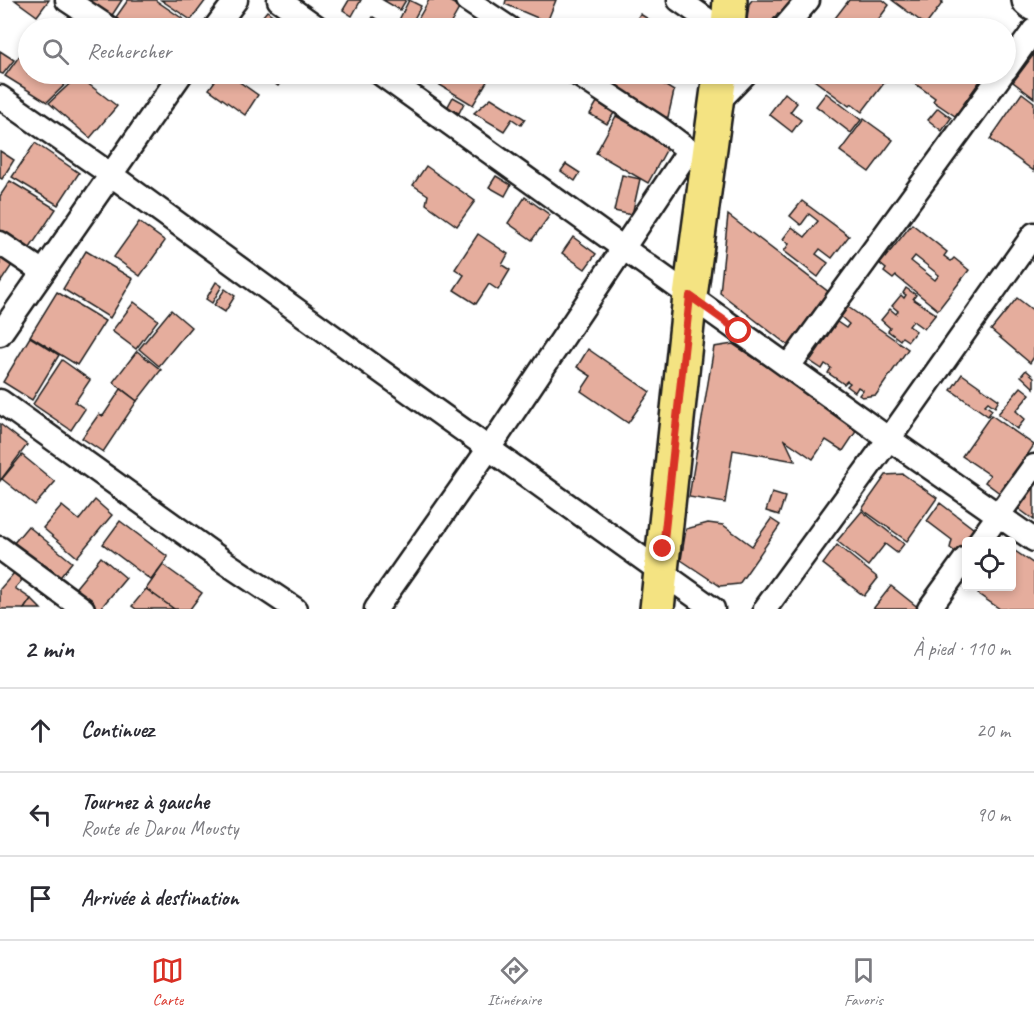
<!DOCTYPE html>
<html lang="fr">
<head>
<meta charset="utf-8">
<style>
	:root { --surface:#fff; --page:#f7f7f7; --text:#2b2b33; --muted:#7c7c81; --line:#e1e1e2; --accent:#d93025 }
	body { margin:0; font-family:Caveat,sans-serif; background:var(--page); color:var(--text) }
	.controls { position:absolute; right:18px; bottom:18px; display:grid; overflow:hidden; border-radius:6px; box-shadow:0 3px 9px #0003 }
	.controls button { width:54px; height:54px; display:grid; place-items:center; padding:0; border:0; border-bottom:2px solid var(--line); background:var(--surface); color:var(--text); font:30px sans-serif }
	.stop { position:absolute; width:18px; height:18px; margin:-14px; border:4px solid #d93025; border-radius:50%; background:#fff }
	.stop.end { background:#d93025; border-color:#fff; box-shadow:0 2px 6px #0008 }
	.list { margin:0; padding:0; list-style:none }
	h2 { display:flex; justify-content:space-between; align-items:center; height:78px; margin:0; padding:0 24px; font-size:26px }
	h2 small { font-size:20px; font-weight:400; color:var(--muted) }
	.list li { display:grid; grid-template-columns:39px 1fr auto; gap:18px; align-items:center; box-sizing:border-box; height:84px; padding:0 24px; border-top:2px solid var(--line) }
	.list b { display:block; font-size:22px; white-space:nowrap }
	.list p { margin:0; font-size:20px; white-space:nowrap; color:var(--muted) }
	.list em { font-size:20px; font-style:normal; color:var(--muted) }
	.icon { flex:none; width:33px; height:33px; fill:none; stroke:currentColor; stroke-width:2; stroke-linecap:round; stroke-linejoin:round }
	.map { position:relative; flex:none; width:1034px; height:609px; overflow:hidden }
	.search { position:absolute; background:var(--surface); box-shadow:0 3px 9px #0003; left:18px; right:18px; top:18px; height:66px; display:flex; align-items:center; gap:15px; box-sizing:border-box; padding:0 21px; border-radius:33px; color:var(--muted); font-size:22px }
	.sheet { height:330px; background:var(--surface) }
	nav { display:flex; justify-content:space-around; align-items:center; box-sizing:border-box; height:84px; border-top:2px solid var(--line); background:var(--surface); font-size:16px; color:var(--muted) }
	nav a { display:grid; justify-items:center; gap:3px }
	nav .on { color:var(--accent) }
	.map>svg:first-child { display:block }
</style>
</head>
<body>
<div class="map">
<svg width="1034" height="609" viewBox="0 0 1034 609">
	<rect width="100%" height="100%" fill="#fff"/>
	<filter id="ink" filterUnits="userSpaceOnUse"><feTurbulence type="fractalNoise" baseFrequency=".0167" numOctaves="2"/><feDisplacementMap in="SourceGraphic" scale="12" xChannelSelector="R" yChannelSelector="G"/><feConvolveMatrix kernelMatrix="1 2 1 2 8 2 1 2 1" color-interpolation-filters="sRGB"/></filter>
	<g filter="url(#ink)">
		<g fill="#e5ad9d" stroke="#1c1c1c" stroke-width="1.5" fill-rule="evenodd">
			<polygon points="15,0 49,0 37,16"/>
			<polygon points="74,0 122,0 107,23"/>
			<polygon points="128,0 155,0 189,23 184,28 125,28 114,20"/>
			<polygon points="161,0 206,0 191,20"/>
			<polygon points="349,0 361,0 352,16 343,10"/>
			<polygon points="383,0 406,0 400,10"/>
			<polygon points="409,0 421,6 409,28 395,28"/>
			<polygon points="429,0 447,0 460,7 448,28 413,28"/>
			<polygon points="506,0 556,0 547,22 505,4"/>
			<polygon points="752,0 794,0 783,16 778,13 767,28 746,28 749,4"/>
			<polygon points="849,0 883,0 889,5 872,28 841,28 832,22"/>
			<polygon points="892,0 940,0 943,2 926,25"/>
			<polygon points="267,11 290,28 253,28"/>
			<polygon points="640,14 663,28 631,28"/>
			<polygon points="373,17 388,26 387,28 367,27"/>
			<polygon points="28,44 28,74 76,74 47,102 5,76"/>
			<polygon points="0,51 14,60 3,74 0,73"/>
			<polygon points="1034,54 1034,98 1013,82"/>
			<polygon points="220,74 228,74 258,95 245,115 209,89"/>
			<polygon points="262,74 287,74 278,86"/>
			<polygon points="433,74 482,74 489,78 473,105 430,79"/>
			<polygon points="608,74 667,74 661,83 674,91 668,117 660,118 606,79"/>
			<polygon points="806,74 891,74 862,112 851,104 849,106"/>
			<polygon points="915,74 985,74 955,116 933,101 935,98 910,80"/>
			<polygon points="78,76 117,106 90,138 49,103"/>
			<polygon points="785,93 797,103 790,112 801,120 792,132 769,114"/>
			<polygon points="826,93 861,120 851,133 816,106"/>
			<polygon points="1022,93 1034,102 1034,171 990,139"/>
			<polygon points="453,97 464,103 459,113 447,108"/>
			<polygon points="491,98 525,119 521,125 512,119 504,131 474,113"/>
			<polygon points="597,102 614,113 607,124 590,114"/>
			<polygon points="938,108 951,118 942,131 928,120"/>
			<polygon points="616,116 669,145 648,183 596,153"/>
			<polygon points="864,119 893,140 869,172 840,151"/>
			<polygon points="35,143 79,173 58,205 12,177"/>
			<polygon points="0,151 14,160 2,179 0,178"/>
			<polygon points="566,164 580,173 575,181 561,171"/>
			<polygon points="426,166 475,201 457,226 426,204 428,195 413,185"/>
			<polygon points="622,175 640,179 632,215 614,211"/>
			<polygon points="496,176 511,185 505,196 489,187"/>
			<polygon points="10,181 56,209 24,257 0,241 0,196"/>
			<polygon points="525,197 550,215 532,240 508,223"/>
			<polygon points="802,201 849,236 832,258 820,249 816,254 828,263 818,277 784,251 789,244 783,239 792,227 805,237 818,221 809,214 801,225 790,216"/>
			<polygon points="728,215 830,293 789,346 720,293"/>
			<polygon points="139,222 165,241 140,276 114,257"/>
			<path d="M912 224 947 252 944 256 951 261 954 258 969 270 938 310 896 276 893 279 884 272 886 269 880 264ZM915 256 939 275 935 280 911 261Z"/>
			<polygon points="478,234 508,254 502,265 510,270 498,290 489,284 476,304 454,290 464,275 455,269"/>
			<polygon points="573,237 596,254 585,269 562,253"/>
			<polygon points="86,251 133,279 110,318 63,289"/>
			<polygon points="0,257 12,265 0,283"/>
			<polygon points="216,282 222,286 212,303 206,299"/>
			<polygon points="906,288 916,295 913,299 936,314 924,329 913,321 909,326 916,331 908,341 902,337 900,340 888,331 890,328 881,320 890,309 896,314 898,311 892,306 901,295 904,298 906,295 903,293"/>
			<polygon points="225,289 235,296 225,312 214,305"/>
			<polygon points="57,292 105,321 77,365 30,336"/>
			<polygon points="1017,298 1034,311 1034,357 1030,363 991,330"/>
			<polygon points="134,302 158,320 136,349 112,331"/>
			<polygon points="848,307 908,349 876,395 862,397 859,395 863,390 858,387 855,392 847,386 850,383 847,381 844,384 828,373 831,368 825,364 822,369 810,361 837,322 846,328 849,324 841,317"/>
			<polygon points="171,310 191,327 159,366 139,349"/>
			<polygon points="30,337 59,355 32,400 3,382"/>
			<polygon points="733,344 859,427 843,451 826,440 813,459 785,440 795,461 733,450 725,503 689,497 714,347"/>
			<polygon points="588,349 650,392 628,423 581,391 591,376 577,367"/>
			<polygon points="137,351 161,370 137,401 113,382"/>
			<polygon points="62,360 90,380 75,402 85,409 71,430 33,404"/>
			<polygon points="1026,370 1034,377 1034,388 1021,376"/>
			<polygon points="962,374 999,400 995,407 988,402 985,405 992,410 988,416 951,390"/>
			<polygon points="1021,387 1030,394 1016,411 1025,419 1017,429 998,414"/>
			<polygon points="121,389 137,401 103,452 82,438 99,414 103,416"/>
			<polygon points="991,415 1034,445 1001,494 985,482 990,475 962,456"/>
			<polygon points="0,424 27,445 0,481"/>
			<polygon points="22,455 55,482 35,505 2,479"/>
			<polygon points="903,474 937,498 907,541 862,509 886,475"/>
			<polygon points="1034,484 1034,520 1015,506"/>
			<polygon points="772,493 785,497 779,515 766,511"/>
			<polygon points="95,500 112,515 77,557 43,528 62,506 79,520"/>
			<polygon points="940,503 978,532 971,542 966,542 966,548 961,556 950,548 952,540 927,521"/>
			<polygon points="862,511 904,544 897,553 885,544 868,566 837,541"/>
			<polygon points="771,519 780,525 739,584 720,586 681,560 686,529 708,523 723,525 752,546"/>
			<polygon points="120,521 168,557 151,580 103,544"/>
			<polygon points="28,526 72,562 58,580 13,544"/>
			<polygon points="837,545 878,578 864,596 823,564"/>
			<polygon points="1012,549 1034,564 1034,609 1000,609 978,594 983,586 1012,586"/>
			<polygon points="101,557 126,578 100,609 95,609 73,591"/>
			<polygon points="163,565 202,593 190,609 174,609 146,589"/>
			<polygon points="14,573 22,580 15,588 31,599 24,609 0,609 0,589"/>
			<polygon points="891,586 920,609 873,609"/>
			<polygon points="146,589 174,609 136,609 132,606"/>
			<polygon points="31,599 41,609 24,609"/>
		</g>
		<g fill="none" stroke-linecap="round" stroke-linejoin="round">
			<g stroke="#1c1c1c" stroke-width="27">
				<g id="street">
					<polyline points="67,0 109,28"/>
					<polyline points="279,0 318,28"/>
					<polyline points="467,0 509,28"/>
					<polyline points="679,0 719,28"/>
					<polyline points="215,28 236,0"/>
					<polyline points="784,28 808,0"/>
					<polyline points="1006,69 1034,30"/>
					<polyline points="381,74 889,439 1034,540"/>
					<polyline points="577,74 658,127 702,160"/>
					<polyline points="0,97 110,174 361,357 713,609"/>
					<polyline points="715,105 745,74"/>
					<polyline points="0,243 43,272"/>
					<polyline points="0,334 181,74"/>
					<polyline points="789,366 1002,74"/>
					<polyline points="0,401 226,563 295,609"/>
					<polyline points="979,542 1034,466"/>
					<polyline points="0,548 83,609"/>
					<polyline points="376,609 490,447 689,150"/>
					<polyline points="765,609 889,439 1034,234"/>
					<polyline points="929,609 966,558"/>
				</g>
			</g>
			<g stroke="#1c1c1c" stroke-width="38">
				<polyline id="secondary" points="1029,0 1034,4"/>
			</g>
			<g stroke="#1c1c1c" stroke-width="38">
				<g id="primary">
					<polyline points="728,28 730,0"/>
					<polyline points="657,609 690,296 720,74"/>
				</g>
			</g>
			<use href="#street" stroke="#fff" stroke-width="22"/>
			<use href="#secondary" stroke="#fff" stroke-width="33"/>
			<use href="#primary" stroke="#f4e382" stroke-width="33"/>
		</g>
	</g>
	<g fill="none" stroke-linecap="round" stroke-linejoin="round" filter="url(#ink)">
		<polyline stroke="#d93025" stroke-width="8" points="663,549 690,296 739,331"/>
	</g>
</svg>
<div class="controls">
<button><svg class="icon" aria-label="locate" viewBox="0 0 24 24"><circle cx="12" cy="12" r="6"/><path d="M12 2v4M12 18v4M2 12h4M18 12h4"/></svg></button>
</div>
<div class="stop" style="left:739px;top:331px"></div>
<div class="stop end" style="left:663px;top:549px"></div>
<div class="search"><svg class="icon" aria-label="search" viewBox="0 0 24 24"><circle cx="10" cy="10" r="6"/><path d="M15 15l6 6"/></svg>Rechercher</div>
</div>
<section class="sheet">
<h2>2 min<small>À pied · 110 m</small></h2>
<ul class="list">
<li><svg class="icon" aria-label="ahead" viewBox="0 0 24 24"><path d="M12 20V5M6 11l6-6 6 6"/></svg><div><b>Continuez</b></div><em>20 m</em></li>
<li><svg class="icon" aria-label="left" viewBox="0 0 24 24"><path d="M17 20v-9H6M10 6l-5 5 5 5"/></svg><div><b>Tournez à gauche</b><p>Route de Darou Mousty</p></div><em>90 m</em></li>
<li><svg class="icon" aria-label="arrive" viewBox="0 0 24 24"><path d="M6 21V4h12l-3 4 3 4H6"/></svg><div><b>Arrivée à destination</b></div></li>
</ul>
</section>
<nav>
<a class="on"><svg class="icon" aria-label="map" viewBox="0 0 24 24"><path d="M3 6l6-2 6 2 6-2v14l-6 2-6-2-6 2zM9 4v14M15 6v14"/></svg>Carte</a>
<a><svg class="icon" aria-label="directions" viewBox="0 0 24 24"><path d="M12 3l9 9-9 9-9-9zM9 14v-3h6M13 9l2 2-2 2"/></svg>Itinéraire</a>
<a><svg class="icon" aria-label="saved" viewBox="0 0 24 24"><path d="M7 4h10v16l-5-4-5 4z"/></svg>Favoris</a>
</nav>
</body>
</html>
